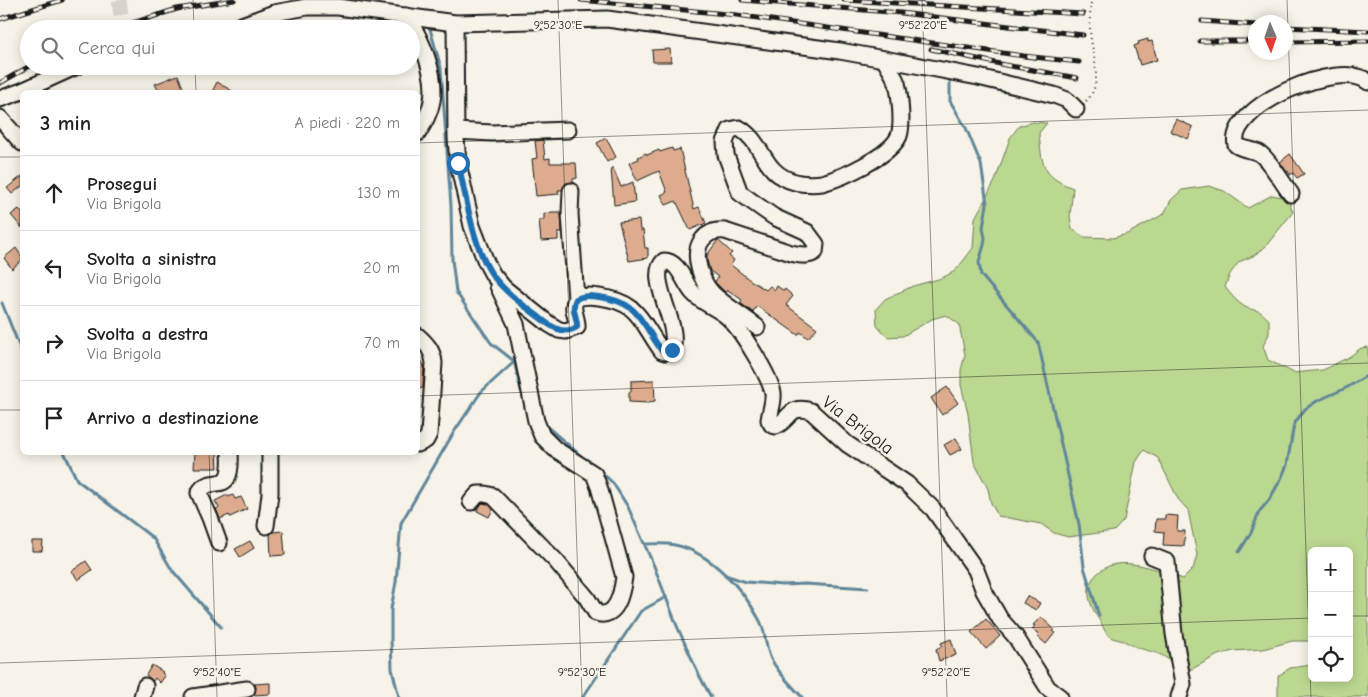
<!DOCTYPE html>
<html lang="it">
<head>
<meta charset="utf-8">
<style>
	:root { --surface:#fff; --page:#f6f6f6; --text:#222; --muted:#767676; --line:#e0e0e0 }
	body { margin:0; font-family:"Comic Neue",sans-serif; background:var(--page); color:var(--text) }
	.controls { position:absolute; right:15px; bottom:15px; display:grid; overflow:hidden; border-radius:8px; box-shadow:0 2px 12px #0003 }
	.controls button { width:45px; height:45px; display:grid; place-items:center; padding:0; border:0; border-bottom:1px solid var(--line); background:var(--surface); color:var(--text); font:25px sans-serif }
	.compass { position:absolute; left:1248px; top:15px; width:45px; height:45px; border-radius:50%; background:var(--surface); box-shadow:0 2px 12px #0003; rotate:178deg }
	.stop { position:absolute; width:15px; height:15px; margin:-11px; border:4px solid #1f6fb2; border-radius:50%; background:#fff }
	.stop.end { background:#1f6fb2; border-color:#fff; box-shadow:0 1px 5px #0008 }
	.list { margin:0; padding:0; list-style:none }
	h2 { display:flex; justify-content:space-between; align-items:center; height:65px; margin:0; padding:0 20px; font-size:21px }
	h2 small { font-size:16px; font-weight:400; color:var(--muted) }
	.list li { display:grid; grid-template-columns:32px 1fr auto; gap:15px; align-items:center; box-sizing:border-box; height:75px; padding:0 20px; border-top:1px solid var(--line) }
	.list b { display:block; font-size:19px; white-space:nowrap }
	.list p { margin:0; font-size:16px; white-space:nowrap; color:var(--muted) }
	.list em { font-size:16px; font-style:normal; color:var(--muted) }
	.icon { flex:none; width:28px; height:28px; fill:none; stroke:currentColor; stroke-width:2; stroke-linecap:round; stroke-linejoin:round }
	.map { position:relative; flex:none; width:1368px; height:697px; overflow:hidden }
	.search { position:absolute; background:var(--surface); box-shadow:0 2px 12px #0003; left:20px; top:20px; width:400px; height:55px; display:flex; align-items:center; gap:12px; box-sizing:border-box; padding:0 18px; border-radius:28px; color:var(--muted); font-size:19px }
	.panel { position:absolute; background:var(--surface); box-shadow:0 2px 12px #0003; left:20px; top:90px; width:400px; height:365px; border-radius:8px }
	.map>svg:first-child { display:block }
</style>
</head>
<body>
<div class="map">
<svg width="1368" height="697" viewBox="0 0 1368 697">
	<rect width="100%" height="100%" fill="#f7f3e8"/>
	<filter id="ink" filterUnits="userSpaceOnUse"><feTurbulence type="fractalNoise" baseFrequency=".02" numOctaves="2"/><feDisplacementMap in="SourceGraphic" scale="10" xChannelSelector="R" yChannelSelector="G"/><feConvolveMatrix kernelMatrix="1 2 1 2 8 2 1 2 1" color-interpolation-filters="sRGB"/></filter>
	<g filter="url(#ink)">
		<path fill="#bbd890" stroke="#6c7a56" d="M1033 122 1047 123 1039 133C1042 164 1041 176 1073 188L1070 216 1072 229 1084 237 1113 238 1127 234 1164 214 1171 200 1182 190 1209 186 1224 191 1248 208 1272 195 1287 198 1293 212 1265 247 1253 256 1239 262 1230 274 1225 287C1231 295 1237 302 1245 307 1259 313 1257 307 1269 320V334L1263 346 1268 360 1294 373 1323 370 1349 357 1361 348 1368 347V697H1278V676L1290 668 1312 665V678H1349V551H1312V641H1292L1263 649 1233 651 1218 655 1192 669H1178C1164 654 1160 654 1142 649 1135 647 1130 644 1124 641 1120 640 1113 639 1109 636 1106 634 1103 627 1101 623 1088 603 1080 583 1105 568 1124 556 1163 571 1183 579L1193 569 1197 555 1188 510 1178 499 1158 458 1144 450 1136 462 1124 520 1114 531 1068 537 1054 533 1041 524 998 516 991 503 988 489 974 462 968 414 961 385V370L965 355 959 324 946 315 932 319 903 336 887 337 877 326 876 309 885 299 913 286 942 278 955 271 964 260 973 248 975 218 995 181 1010 138 1019 126Z"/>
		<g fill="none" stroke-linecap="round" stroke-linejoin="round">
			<g stroke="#60869a" stroke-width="3">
				<polyline points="430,29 441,68 451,206 452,259 456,292 491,343 514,361 521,391 524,398"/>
				<polyline points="950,77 950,101 966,128 981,164 987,204 983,228 985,238 984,245 979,262 981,275 1038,342 1079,524 1084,567 1099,616"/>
				<polyline points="2,303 22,353"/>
				<polyline points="545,425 588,462"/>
				<polyline points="64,452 77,480 153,538 172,570 221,627"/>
				<polyline points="599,470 613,483 628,507 654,566 677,626 699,675 711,697"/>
				<path d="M645 544C655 544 665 543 675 545 710 552 743 589 759 619 766 631 765 646 771 659 779 674 791 685 802 697"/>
				<polyline points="1239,552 1251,533 1259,512 1269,500 1281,479 1287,465 1294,424 1305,409 1317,401 1346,388 1368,375"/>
				<polyline points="725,575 746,582 783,585 805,584 868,588"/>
				<polyline points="399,697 392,669 391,638 391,609 396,582 401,523 454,432 481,392 514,362"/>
				<polyline points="583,697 641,611 666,597"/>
			</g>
		</g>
		<g fill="#ddac8f" stroke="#1c1c1c">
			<polygon points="1148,39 1148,42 1152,41 1157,60 1140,65 1134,46 1139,44 1138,42"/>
			<polygon points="670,49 671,62 653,62 652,50"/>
			<polygon points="178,75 183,88 171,92 159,92 155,84"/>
			<polygon points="217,82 234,92 212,92"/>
			<polygon points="1176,119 1193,127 1188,139 1170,131"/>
			<polygon points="606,138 616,157 607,162 597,143"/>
			<polygon points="543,140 545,159 550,158 550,163 576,163 577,178 573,179 573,182 566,183 562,190 558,190 559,194 536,196 532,159 537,158 535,141"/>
			<polygon points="672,148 673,151 680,149 694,209 699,207 706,223 690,230 676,201 666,205 661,195 667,192 659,171 637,181 629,163 639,159 638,157 646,153 647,155 659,150 660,152"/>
			<polygon points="1290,154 1304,174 1297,178 1293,173 1290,175 1288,171 1287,172 1280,162"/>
			<polygon points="611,168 613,168 621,187 633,182 635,202 614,205"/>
			<polygon points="22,176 22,186 12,194 7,188"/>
			<polygon points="19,209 22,213 22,228 11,215"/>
			<polygon points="551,212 561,212 562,232 558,232 558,240 541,241 539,220 544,220 544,214 551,213"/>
			<polygon points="639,220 640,230 643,230 645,248 648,248 648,258 629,261 619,222"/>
			<polygon points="718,240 732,253 729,256 734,260 731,265 750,280 766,290 770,286 775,290 777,286 784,291 785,289 793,296 786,305 817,328 808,338 800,332 798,335 757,306 753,312 740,303 742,300 728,290 726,293 715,282 718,277 710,271 707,260 707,255"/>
			<polygon points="16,248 22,257 22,260 12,269 4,258"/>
			<polygon points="418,354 424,366 423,388 418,389"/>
			<polygon points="654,380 655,401 649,402 649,403 629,402 629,392 631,392 631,381"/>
			<polygon points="947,387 958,403 942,415 931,398"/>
			<polygon points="956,438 962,449 950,455 944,445"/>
			<polygon points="195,452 217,452 218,468 194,468"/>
			<polygon points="227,495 228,497 233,495 235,499 241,497 247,509 230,517 229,515 220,519 216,509 219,508 215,501"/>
			<polygon points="482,503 488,504 493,509 489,517 477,511"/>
			<polygon points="1165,515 1178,516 1177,531 1185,531 1184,546 1163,545 1164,532 1155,531 1156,519 1165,519"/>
			<polygon points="283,531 285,555 271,556 270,535 273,532"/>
			<polygon points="32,541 43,541 42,551 32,551"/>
			<polygon points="250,541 254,548 240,557 235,549"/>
			<polygon points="86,561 92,570 78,580 72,571"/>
			<polygon points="1027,596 1040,603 1036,610 1023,603"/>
			<polygon points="1041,617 1054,629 1052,631 1055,633 1046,644 1037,636 1039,634 1032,629 1035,626 1033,625"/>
			<polygon points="986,619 1000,636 986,649 971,632"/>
			<polygon points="951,639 956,655 939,661 936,649 942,646 941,643"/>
			<polygon points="152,665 163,672 162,673 165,676 160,683 155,678 153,681 146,675"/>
			<polygon points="270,683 270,694 254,695 256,688 255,684"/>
		</g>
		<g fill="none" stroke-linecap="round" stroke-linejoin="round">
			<polyline stroke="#d6d3c9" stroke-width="15" stroke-dasharray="15 8" stroke-linecap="butt" points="119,0 123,29"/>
			<g stroke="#1c1c1c" stroke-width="19">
				<g id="minor">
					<path d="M406 16C421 37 437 75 432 101 430 113 424 123 418 133"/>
					<path d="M455 23 456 138 458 163 472 226 486 262 493 275 504 288 549 324 559 330 566 331 577 327C578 317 570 310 576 299 583 295 591 296 599 297 640 302 640 321 662 351L665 352 671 350C683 327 645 278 664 261 679 261 684 283 693 293 702 303 715 307 725 315 739 325 770 377 773 393 774 403 770 411 769 420L772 425 776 426C791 419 789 404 811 411L847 444 907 484 933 509 976 570 984 591 1000 619 1015 636 1048 688 1060 697"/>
					<polyline points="231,29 274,13 307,7 338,7 455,23 607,19 840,51 884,59 978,77 1054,95 1067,100 1076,109"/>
					<polyline points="0,99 22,91 77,66"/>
					<polyline points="0,118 22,143"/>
					<polyline points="456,131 492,133 568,130"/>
					<polyline points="571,191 570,214 576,299"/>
					<path d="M1291 194C1283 184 1269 159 1259 153 1252 149 1243 150 1236 145 1227 106 1341 58 1368 82"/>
					<path d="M757 327C743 316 726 306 713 294 702 283 691 255 702 240 708 232 716 230 725 231L791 253C799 255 808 257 815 252L816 244 807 232 774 217 740 193 726 155 725 142 730 130 739 128C765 143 761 173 795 182 802 184 815 184 822 183 842 178 890 156 899 136 903 124 900 95 897 83 894 75 888 66 884 59"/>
					<path d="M418 336C427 344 433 351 434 363L429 434 426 440 418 444"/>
					<path d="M471 502 478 494H485L493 496 556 561 587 598 596 613C617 620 622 592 624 577L599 487 594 474 555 449 542 436 536 421 516 324 498 286"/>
					<polyline points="266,526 270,494 270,452"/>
					<path d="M219 543 210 518 199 493C211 471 233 501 230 452"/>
					<polyline points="1152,556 1167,562 1174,634 1183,684 1179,697"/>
					<polyline points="142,697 145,686"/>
					<polyline points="193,697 247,689"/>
				</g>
			</g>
			<path stroke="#1c1c1c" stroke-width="2" stroke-dasharray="1 4" stroke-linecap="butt" d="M1086 101C1106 82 1090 51 1090 28 1089 19 1091 9 1091 0"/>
			<use href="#minor" stroke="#f7f3e8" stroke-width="15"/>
			<g stroke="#1c1c1c" stroke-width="5">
				<g id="rail">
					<polyline points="581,0 737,15 1024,56 1079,62"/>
					<polyline points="742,0 901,13 1083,35"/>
					<polyline points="844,0 1083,14"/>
					<polyline points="0,19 62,0"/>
					<polyline points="1202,21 1256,25"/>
					<polyline points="1286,27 1368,31"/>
					<polyline points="114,29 177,9 234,0"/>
					<polyline points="1200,41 1256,41"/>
					<polyline points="1286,42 1368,41"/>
					<polyline points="931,49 1005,65 1077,78"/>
					<polyline points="0,83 30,66"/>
				</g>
			</g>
			<use href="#rail" stroke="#f7f3e8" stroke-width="3" stroke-dasharray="9" stroke-linecap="butt"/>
		</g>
	</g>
	<g fill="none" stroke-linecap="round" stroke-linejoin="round" filter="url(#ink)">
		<path stroke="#1f6fb2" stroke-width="6" d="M458 163C467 198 472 246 493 276 505 292 523 305 539 317 550 326 563 336 577 327 578 317 570 310 576 299 583 295 591 296 599 297 640 302 640 321 662 351L665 352 672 350"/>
	</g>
	<path fill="none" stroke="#1c1c1c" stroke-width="1" stroke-opacity="0.45" d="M193 0 194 29M558 0 582 697M922 0 947 697M1287 0 1311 697M195 66 196 92M418 143 1368 110M0 157H22M418 396 1368 363M0 410H22M209 452 217 697M1349 616H1368M0 663 1312 618"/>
	<g text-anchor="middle" stroke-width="5" stroke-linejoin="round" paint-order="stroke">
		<g font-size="18" fill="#1c1c1c" stroke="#f7f3e8">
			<text transform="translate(858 425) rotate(37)" y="6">Via Brigola</text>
		</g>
	</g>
	<g font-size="12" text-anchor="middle" fill="#1c1c1c" stroke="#f7f3e8" stroke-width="5" stroke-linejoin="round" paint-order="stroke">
		<text x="558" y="29">9°52'30"E</text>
		<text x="923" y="29">9°52'20"E</text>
		<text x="217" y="676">9°52'40"E</text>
		<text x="582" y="676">9°52'30"E</text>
		<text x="946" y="676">9°52'20"E</text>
	</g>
</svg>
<div class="controls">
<button>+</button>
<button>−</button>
<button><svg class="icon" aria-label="locate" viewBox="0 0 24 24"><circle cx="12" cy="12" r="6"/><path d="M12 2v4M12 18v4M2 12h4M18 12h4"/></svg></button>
</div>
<svg class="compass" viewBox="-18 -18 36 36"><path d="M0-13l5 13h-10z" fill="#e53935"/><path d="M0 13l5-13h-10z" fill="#767676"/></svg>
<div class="stop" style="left:458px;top:163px"></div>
<div class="stop end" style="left:672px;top:350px"></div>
<div class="search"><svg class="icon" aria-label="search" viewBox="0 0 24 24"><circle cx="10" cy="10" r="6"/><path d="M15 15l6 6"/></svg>Cerca qui</div>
<section class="panel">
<h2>3 min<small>A piedi · 220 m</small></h2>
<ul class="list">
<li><svg class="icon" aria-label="ahead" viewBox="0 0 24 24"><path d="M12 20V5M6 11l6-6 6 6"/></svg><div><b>Prosegui</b><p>Via Brigola</p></div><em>130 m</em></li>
<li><svg class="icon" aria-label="left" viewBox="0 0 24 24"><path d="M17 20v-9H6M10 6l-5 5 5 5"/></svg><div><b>Svolta a sinistra</b><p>Via Brigola</p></div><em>20 m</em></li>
<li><svg class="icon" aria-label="right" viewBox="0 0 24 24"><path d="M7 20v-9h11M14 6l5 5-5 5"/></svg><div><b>Svolta a destra</b><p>Via Brigola</p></div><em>70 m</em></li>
<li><svg class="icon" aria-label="arrive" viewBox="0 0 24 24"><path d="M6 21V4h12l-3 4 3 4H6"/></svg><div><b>Arrivo a destinazione</b></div></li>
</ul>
</section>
</div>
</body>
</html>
